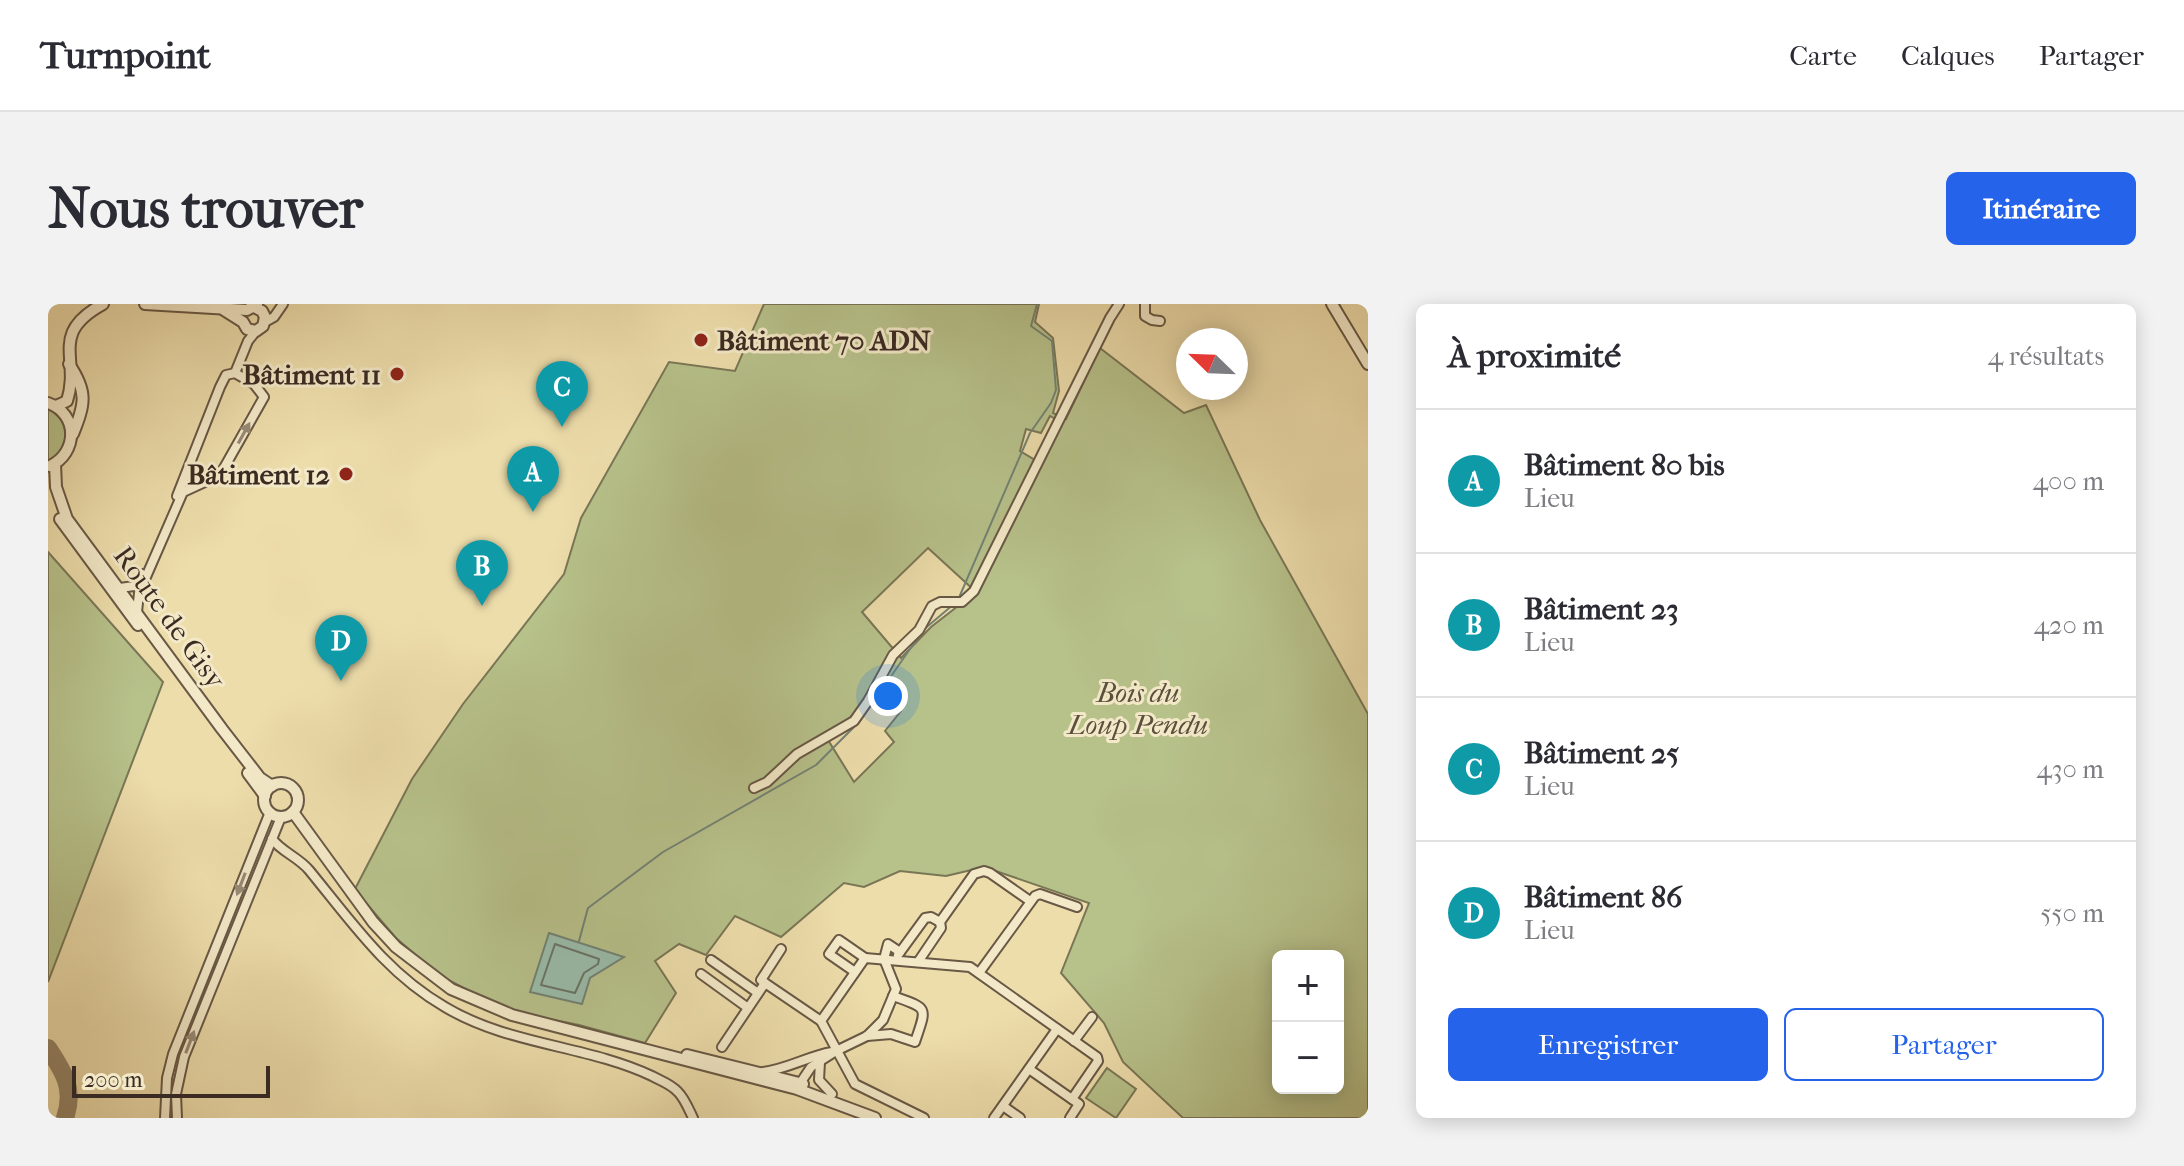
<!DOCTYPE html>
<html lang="fr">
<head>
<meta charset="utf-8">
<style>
	:root { --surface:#fff; --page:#f2f2f3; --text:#2b2b33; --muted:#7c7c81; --line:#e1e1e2; --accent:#2563eb }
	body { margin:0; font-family:"IM FELL French Canon",serif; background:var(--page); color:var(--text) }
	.controls { position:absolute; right:24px; bottom:24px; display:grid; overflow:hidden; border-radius:12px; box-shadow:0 4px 20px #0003 }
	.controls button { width:72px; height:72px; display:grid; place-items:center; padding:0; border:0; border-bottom:2px solid var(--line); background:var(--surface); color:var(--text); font:40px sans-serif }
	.compass { position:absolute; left:1128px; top:24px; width:72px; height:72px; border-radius:50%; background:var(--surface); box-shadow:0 4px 20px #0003; rotate:293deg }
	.scale { position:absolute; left:24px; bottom:20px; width:198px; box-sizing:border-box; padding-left:8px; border:4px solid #3b2b23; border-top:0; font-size:22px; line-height:28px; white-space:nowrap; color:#3b2b23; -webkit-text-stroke:6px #f3e9c8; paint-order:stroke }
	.you { position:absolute; left:840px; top:392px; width:28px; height:28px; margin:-20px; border:6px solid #fff; border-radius:50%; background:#1a73e8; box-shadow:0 0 0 12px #1a73e833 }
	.badge { display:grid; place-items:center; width:52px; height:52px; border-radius:50%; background:var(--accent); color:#fff; font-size:26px; font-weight:700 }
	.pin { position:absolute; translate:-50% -66px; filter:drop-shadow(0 2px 4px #0008) }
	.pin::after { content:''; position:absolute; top:42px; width:28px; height:24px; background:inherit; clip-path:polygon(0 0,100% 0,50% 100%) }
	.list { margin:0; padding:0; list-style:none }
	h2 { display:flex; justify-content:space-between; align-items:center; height:104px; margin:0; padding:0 32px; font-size:34px }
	h2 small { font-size:26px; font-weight:400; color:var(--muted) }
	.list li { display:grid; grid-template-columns:52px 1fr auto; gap:24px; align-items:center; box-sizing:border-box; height:144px; padding:0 32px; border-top:2px solid var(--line) }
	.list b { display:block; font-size:30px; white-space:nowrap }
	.list p { margin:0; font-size:26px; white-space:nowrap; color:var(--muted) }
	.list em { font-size:26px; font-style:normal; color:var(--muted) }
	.actions { display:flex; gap:16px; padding:24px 32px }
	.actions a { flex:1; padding:18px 0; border:2px solid var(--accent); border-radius:12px; text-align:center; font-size:28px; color:var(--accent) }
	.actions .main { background:var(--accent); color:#fff }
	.map { position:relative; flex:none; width:1320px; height:814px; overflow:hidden; border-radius:12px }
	header { display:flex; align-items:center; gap:48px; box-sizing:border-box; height:112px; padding:0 40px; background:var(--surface); border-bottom:2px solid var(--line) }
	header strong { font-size:38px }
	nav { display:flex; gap:44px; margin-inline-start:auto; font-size:28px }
	.intro { display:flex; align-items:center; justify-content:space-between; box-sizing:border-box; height:192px; padding:0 48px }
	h1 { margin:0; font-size:56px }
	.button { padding:20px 36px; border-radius:12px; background:var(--accent); color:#fff; font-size:28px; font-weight:700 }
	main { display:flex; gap:48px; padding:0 48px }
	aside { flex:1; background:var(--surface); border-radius:12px; box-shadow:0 4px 20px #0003 }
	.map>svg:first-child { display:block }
</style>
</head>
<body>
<header>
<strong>Turnpoint</strong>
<nav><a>Carte</a><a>Calques</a><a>Partager</a></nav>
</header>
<div class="intro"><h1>Nous trouver</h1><a class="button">Itinéraire</a></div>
<main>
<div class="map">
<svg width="1320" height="814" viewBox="0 0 1320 814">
	<rect width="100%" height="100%" fill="#edddab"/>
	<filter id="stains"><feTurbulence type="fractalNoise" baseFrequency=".0025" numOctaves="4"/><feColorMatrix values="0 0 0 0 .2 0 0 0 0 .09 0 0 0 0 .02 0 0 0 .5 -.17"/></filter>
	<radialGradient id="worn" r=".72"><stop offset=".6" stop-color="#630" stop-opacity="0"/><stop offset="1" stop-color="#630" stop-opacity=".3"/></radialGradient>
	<g fill="#b7c18a" stroke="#797656" stroke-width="2" fill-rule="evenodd">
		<path d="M716 0H991L987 18 1005 34 1011 87 1005 109 1018 115 1052 44 1136 109 1158 101 1212 216 1320 410V814H1135L1075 758 1056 719 1013 669 1041 599 936 563 898 572 852 567 816 583 796 579 733 633 687 612 658 651 631 640 607 657 628 689 597 739 531 721 457 706 391 671 348 634 312 592 307 585 364 475 415 400 516 270 533 214 621 58 687 67ZM1002 112 1009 116 989 157 972 147 978 125 993 129ZM880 244 928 288 883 323 853 354 814 308ZM819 391 833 392 853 407 837 427 846 438 806 478 777 431 802 414ZM1230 652H1290V784H1230Z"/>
		<path d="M0 104C23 117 24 145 0 157Z"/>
		<polygon points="0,248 115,378 0,678"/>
		<polygon points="1059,764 1088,785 1068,814 1038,794"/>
	</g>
	<polygon fill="#99bcaa" stroke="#738274" stroke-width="2" points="501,629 576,653 542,674 534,700 482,688"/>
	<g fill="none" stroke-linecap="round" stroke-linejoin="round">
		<polygon stroke="#6a7466" stroke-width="2" points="507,640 551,655 550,660 536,669 527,689 493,681"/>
		<g stroke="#738274" stroke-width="2">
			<polyline points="910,296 982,129 1003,99 1008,86 1004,37 983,22 989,0"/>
			<polyline points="874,327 906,300"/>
			<polyline points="531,637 540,604 615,548 768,461 812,417 871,332"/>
		</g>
		<path stroke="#948467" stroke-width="18" d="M0 744C16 768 27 785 17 814"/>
		<g stroke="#685845" stroke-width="12">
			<g id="minor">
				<polyline points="1097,0 1097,12 1104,16 1112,17"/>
				<polyline points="217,18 226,13 235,0"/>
				<polyline points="129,192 172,83 178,71 187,69"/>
				<polyline points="72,284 86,282 94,270"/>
				<polyline points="89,308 91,289 135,188 172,171 216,93 206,80 187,69 200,37 208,27"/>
				<polyline points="706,484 719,478 749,450 806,417 820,397 845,351 871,326 884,302 892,298 914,298 926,287 1062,14 1071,0"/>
				<path d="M224 535C234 548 250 553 261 566 303 617 338 669 397 703 460 741 538 741 604 772 613 777 623 780 630 788 637 795 641 806 645 814"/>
				<polyline points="850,651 877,614 883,613 892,618 926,570 936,567 942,569 982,597"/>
				<polyline points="663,656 710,689"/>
				<polyline points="870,658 893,624 892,618"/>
				<polyline points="807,668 781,650 791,636 817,654"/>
				<polyline points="931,669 987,592 992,590 1029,603"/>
				<polyline points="653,670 700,704"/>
				<polyline points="717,679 713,676 733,645"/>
				<path d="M819 732 843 730 867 738C879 702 881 705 845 692"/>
				<polyline points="1026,737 1044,713"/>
				<polyline points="674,743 717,679 773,717"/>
				<polyline points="772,758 771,776 784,790"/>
				<polyline points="981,765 1031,800 1022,814"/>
				<path d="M715 768C740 765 760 752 784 748"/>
				<polyline points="749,784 763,763 788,747 819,732 835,716 848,685 836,655 840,640 852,648"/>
				<polyline points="955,802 972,814"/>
				<polyline points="117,814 119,774 125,750 222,508"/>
				<polyline points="129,814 128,790 136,753 233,513"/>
				<polyline points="876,814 807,780 773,717 817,654 922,663 1049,753 1050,757 1024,795"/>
				<polyline points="946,814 1009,725"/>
			</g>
		</g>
		<g stroke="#685845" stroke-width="14">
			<g id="tertiary">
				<polyline points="97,0 199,6 209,0"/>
				<polyline points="1284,0 1320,60"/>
				<polyline points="176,6 195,18 199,25 208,27 215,22 217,13 214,7 206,3"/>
				<path d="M21 60C40 88 37 100 25 130"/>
				<path d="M0 99C31 110 30 149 2 162"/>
				<path d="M8 102 19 97C33 54 0 30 55 0"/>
				<polyline points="7,160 8,183 19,215 174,425 212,474 224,482"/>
				<polyline points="12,215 90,321"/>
				<polyline points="200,469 217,492"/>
				<circle cx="233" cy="496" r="17"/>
				<polyline points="245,508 325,618 348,643 403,685 464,711 749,785 827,814"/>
				<polyline points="639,751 755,780"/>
			</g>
		</g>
		<use href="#minor" stroke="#f3e9c8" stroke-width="8"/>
		<use href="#tertiary" stroke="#f3e9c8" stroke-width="10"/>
	</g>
	<defs><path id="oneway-solid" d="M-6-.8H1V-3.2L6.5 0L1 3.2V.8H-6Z" transform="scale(2)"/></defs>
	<g fill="#978a76">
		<use href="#oneway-solid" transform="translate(196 129) rotate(-61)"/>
		<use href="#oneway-solid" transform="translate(193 580) rotate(111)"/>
		<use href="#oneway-solid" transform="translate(142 738) rotate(-69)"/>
	</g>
	<g fill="#8f2418" stroke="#f3e9c8" stroke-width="3">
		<circle cx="653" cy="36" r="8"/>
		<circle cx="349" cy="70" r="8"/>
		<circle cx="298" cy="170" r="8"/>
	</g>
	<g text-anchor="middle" stroke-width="6" stroke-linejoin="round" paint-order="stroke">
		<g font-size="28" font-weight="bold" fill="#3b2b23" stroke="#f3e9c8" text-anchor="end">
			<text x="669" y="46" text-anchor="start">Bâtiment 70 ADN</text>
			<text x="333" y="80">Bâtiment 11</text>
			<text x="282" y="180">Bâtiment 12</text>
		</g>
		<g font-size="28" fill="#3b2b23" stroke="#f3e9c8">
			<text transform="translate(122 313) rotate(54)" y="10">Route de Gisy</text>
		</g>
		<g font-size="28" font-style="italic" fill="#5a503d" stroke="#f3e9c8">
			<text x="1090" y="398">Bois du<tspan x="1090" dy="32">Loup Pendu</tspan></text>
		</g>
	</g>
	<rect width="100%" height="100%" filter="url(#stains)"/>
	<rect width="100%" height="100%" fill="url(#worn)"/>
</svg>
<div class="controls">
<button>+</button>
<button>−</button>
</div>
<svg class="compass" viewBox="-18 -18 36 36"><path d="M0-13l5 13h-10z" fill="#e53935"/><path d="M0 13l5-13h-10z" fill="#7c7c81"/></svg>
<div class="scale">200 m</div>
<div class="you"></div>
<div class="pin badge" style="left:485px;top:208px;background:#0f9aa8">A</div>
<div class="pin badge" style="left:434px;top:302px;background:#0f9aa8">B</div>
<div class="pin badge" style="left:514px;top:123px;background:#0f9aa8">C</div>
<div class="pin badge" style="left:293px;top:377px;background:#0f9aa8">D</div>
</div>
<aside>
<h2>À proximité<small>4 résultats</small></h2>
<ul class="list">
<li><span class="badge" style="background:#0f9aa8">A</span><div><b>Bâtiment 80 bis</b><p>Lieu</p></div><em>400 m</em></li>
<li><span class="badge" style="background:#0f9aa8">B</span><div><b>Bâtiment 23</b><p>Lieu</p></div><em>420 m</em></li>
<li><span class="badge" style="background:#0f9aa8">C</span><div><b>Bâtiment 25</b><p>Lieu</p></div><em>430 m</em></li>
<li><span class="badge" style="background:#0f9aa8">D</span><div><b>Bâtiment 86</b><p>Lieu</p></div><em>550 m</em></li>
</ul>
<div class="actions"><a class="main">Enregistrer</a><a>Partager</a></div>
</aside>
</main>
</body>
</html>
